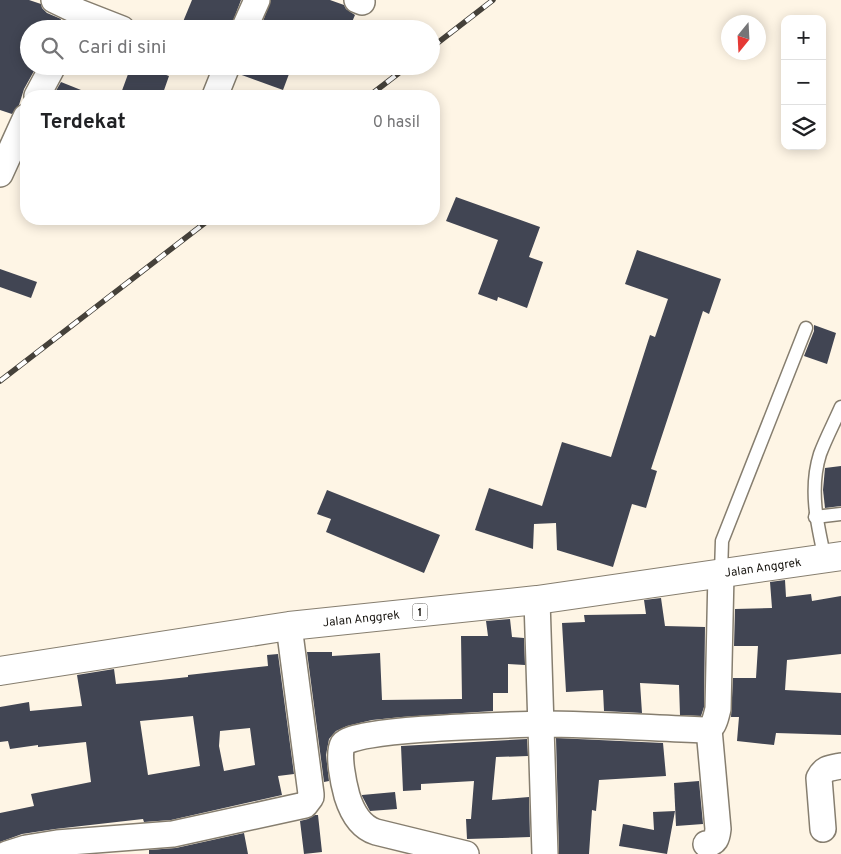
<!DOCTYPE html>
<html lang="id">
<head>
<meta charset="utf-8">
<style>
	:root { --surface:#fff; --page:#f2f2f2; --text:#202124; --muted:#757577; --line:#e0e0e0 }
	body { margin:0; font-family:Overpass,sans-serif; background:var(--page); color:var(--text) }
	.controls { position:absolute; right:15px; top:15px; display:grid; overflow:hidden; border-radius:10px; box-shadow:0 2px 12px #0003 }
	.controls button { width:45px; height:45px; display:grid; place-items:center; padding:0; border:0; border-bottom:1px solid var(--line); background:var(--surface); color:var(--text); font:25px sans-serif }
	.compass { position:absolute; left:721px; top:15px; width:45px; height:45px; border-radius:50%; background:var(--surface); box-shadow:0 2px 12px #0003; rotate:198deg }
	.list { margin:0; padding:0; list-style:none }
	h2 { display:flex; justify-content:space-between; align-items:center; height:65px; margin:0; padding:0 20px; font-size:21px }
	h2 small { font-size:16px; font-weight:400; color:var(--muted) }
	.icon { flex:none; width:28px; height:28px; fill:none; stroke:currentColor; stroke-width:2; stroke-linecap:round; stroke-linejoin:round }
	.map { position:relative; flex:none; width:841px; height:854px; overflow:hidden }
	.search { position:absolute; background:var(--surface); box-shadow:0 2px 12px #0003; left:20px; top:20px; width:420px; height:55px; display:flex; align-items:center; gap:12px; box-sizing:border-box; padding:0 18px; border-radius:28px; color:var(--muted); font-size:19px }
	.panel { position:absolute; background:var(--surface); box-shadow:0 2px 12px #0003; left:20px; top:90px; width:420px; height:135px; border-radius:20px }
	.map>svg:first-child { display:block }
</style>
</head>
<body>
<div class="map">
<svg width="841" height="854" viewBox="0 0 841 854">
	<rect width="100%" height="100%" fill="#fef5e5"/>
	<g fill="#414553" fill-rule="evenodd">
		<polygon points="0,0 29,0 41,4 42,8 47,13 61,19 58,29 29,29 29,66 34,66 34,71 24,89 19,105 12,114 0,110"/>
		<polygon points="192,0 241,0 230,29 180,29"/>
		<polygon points="271,0 330,0 344,5 346,9 355,15 349,29 260,29"/>
		<polygon points="131,66 154,66 153,70 169,76 162,96 120,96"/>
		<polygon points="241,66 292,66 283,90 239,74"/>
		<polygon points="61,82 96,96 53,96"/>
		<polygon points="456,197 540,227 529,257 543,262 527,308 498,297 497,301 478,294 498,240 446,221"/>
		<polygon points="637,250 721,279 709,314 703,311 651,469 657,471 646,508 632,504 613,567 557,550 556,523 534,524 533,549 475,530 489,488 542,506 562,442 611,457 650,335 655,337 668,299 625,284"/>
		<polygon points="0,269 37,282 31,298 0,287"/>
		<polygon points="814,325 836,333 827,364 804,356 814,331"/>
		<polygon points="841,466 841,506 825,508 823,490 825,468"/>
		<polygon points="327,490 440,535 424,573 326,532 331,519 317,514"/>
		<polygon points="785,580 786,597 811,594 812,601 841,596 841,654 787,660 785,690 841,693 841,735 776,733 774,745 737,741 739,717 731,717 733,678 756,678 758,646 734,646 735,609 772,608 770,582"/>
		<polygon points="661,598 665,626 705,627 704,707 701,716 680,715 679,685 640,683 642,713 604,711 603,690 566,692 562,623 585,622 584,615 646,614 644,600"/>
		<polygon points="510,619 512,637 524,638 525,665 508,664 508,693 493,693 493,711 402,717 372,720 347,726 336,731 329,739 326,755 329,781 324,782 307,652 332,652 332,656 380,653 382,700 462,699 461,636 488,636 486,621"/>
		<path d="M278 654 294 774 278 776 282 795 171 820 144 822 143 819 55 829 22 834 0 842V813L34 806 31 794 91 782 86 742 38 747V745L10 749 8 741 0 742V707L29 702 30 711 82 706 77 675 114 669 116 684 161 680 188 677V675L268 666 267 655ZM193 716 200 766 148 775 140 721ZM250 728 255 765 224 771 219 746 220 731Z"/>
		<polygon points="556,738 663,743 666,776 599,780 596,811 592,810 589,854 559,854"/>
		<polygon points="527,739 528,756 496,757 492,800 529,797 530,837 467,839 466,819 471,819 474,781 421,784 421,790 403,791 401,746"/>
		<polygon points="699,781 703,824 676,826 674,783"/>
		<polygon points="395,792 397,809 370,811 362,796 362,795"/>
		<polygon points="675,811 667,854 619,846 623,824 654,830 653,812"/>
		<polygon points="315,815 318,815 322,852 304,854 300,821 308,819"/>
		<polygon points="244,833 248,854 149,854 149,850 176,848"/>
	</g>
	<g fill="none" stroke-linecap="round" stroke-linejoin="round">
		<g stroke="#867e6f" stroke-width="15">
			<g id="lane">
				<polyline points="815,517 841,514"/>
				<path d="M825 559C817 524 809 489 820 454 826 438 834 423 841 407"/>
				<polyline points="721,573 722,541 806,328"/>
			</g>
		</g>
		<g stroke="#867e6f" stroke-width="28">
			<g id="street">
				<polyline points="54,0 81,13 122,29"/>
				<polyline points="357,0 362,2"/>
				<polyline points="244,29 257,0"/>
				<polyline points="37,96 53,66"/>
				<polyline points="215,96 227,66"/>
				<polyline points="0,174 26,117"/>
				<polyline points="537,600 545,854"/>
				<path d="M823 829 819 778C824 768 830 768 841 766"/>
				<path d="M706 844C716 843 717 838 718 829L709 729"/>
				<polyline points="7,854 26,848 57,843 173,834 305,805 311,797 311,794 289,626"/>
				<path d="M466 854 376 832C360 827 352 812 347 796 344 785 337 754 343 744 354 728 514 725 541 724 595 724 650 728 704 730 715 728 715 719 718 709L721 573"/>
			</g>
		</g>
		<g stroke="#867e6f" stroke-width="30">
			<g id="highway">
				<path id="s1" d="M0 671 289 626 537 600 841 556"/>
			</g>
		</g>
		<use href="#lane" stroke="#fff" stroke-width="12"/>
		<use href="#street" stroke="#fff" stroke-width="25"/>
		<use href="#highway" stroke="#fff" stroke-width="28"/>
		<g stroke="#45413a" stroke-width="5.5">
			<g id="rail">
				<polyline points="431,48 493,0"/>
				<polyline points="369,96 408,66"/>
				<polyline points="0,381 210,219"/>
			</g>
		</g>
		<use href="#rail" stroke="#fff" stroke-width="4" stroke-dasharray="11" stroke-linecap="butt"/>
	</g>
	<g text-anchor="middle" stroke-width="5" stroke-linejoin="round" paint-order="stroke">
		<rect fill="#fff" stroke="#5d5a57" stroke-width="1" x="412.5" y="603.5" width="15" height="17" rx="4"/>
		<g font-size="11" font-weight="bold" fill="#17140f">
			<text x="420" y="616">1</text>
		</g>
		<g font-size="12" fill="#17140f" stroke="#fff">
			<text dy="4" stroke="none"><textPath href="#s1" startOffset="770">Jalan Anggrek</textPath></text>
			<text dy="4" stroke="none"><textPath href="#s1" startOffset="365">Jalan Anggrek</textPath></text>
		</g>
	</g>
</svg>
<div class="controls">
<button>+</button>
<button>−</button>
<button><svg class="icon" aria-label="layers" viewBox="0 0 24 24"><path d="M12 4l9 5-9 5-9-5zM3 14l9 5 9-5"/></svg></button>
</div>
<svg class="compass" viewBox="-18 -18 36 36"><path d="M0-13l5 13h-10z" fill="#e53935"/><path d="M0 13l5-13h-10z" fill="#757577"/></svg>
<div class="search"><svg class="icon" aria-label="search" viewBox="0 0 24 24"><circle cx="10" cy="10" r="6"/><path d="M15 15l6 6"/></svg>Cari di sini</div>
<section class="panel">
<h2>Terdekat<small>0 hasil</small></h2>
<ul class="list">
</ul>
</section>
</div>
</body>
</html>
